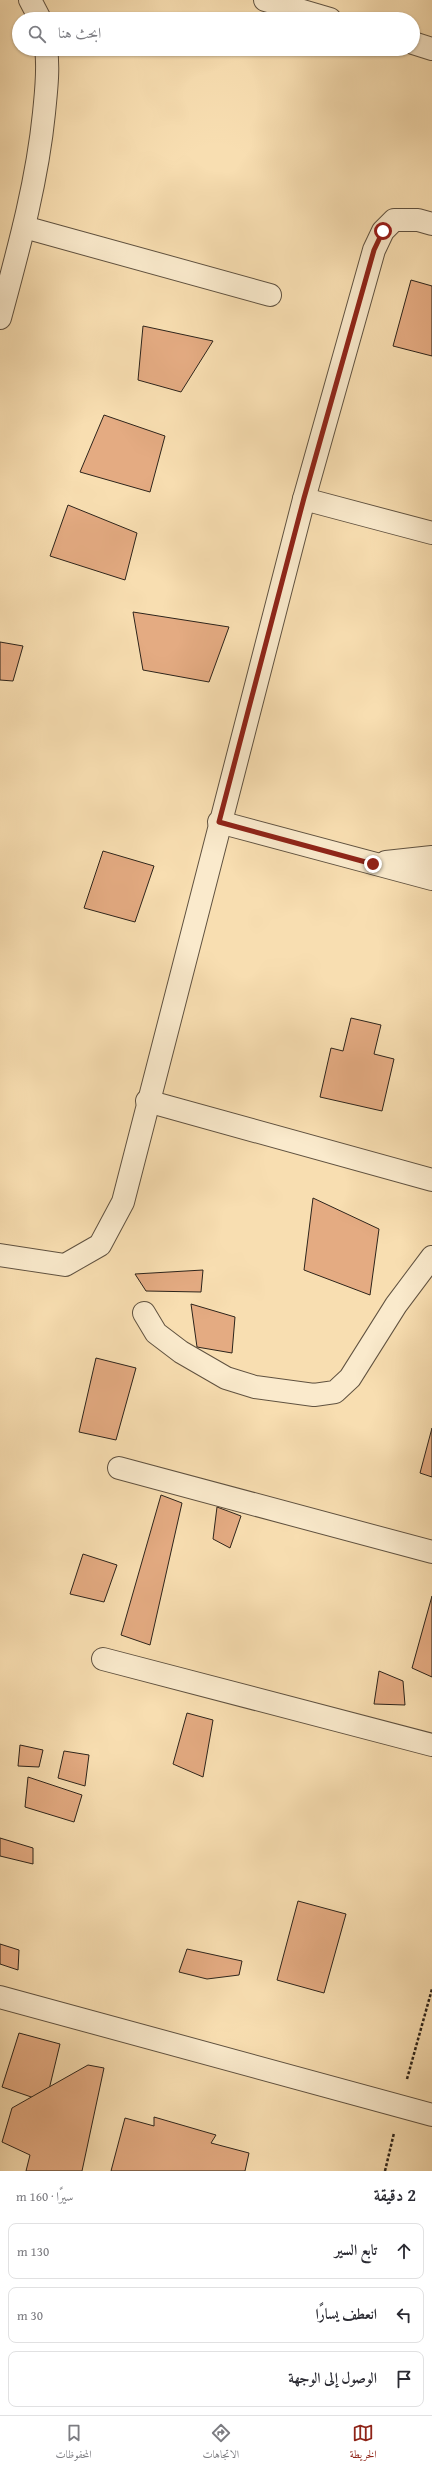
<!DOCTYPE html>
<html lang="ar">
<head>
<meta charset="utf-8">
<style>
	:root { --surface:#fff; --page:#f7f7f7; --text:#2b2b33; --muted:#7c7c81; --line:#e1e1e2; --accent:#8f2418 }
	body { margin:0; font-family:"Gentium Book Plus",Amiri,serif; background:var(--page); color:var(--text); direction:rtl }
	.stop { position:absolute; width:12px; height:12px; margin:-9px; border:3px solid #8f2418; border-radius:50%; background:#fff }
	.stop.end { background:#8f2418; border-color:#fff; box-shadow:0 1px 4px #0008 }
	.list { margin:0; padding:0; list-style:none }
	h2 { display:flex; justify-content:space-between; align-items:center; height:52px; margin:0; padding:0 16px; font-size:17px }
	h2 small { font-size:13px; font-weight:400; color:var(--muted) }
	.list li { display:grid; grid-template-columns:26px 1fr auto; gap:12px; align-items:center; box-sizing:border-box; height:56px; margin:0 8px 8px; padding:0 8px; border:1px solid var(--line); border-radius:8px }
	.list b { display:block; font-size:15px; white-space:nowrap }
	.list em { font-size:13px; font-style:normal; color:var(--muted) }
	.icon { flex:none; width:22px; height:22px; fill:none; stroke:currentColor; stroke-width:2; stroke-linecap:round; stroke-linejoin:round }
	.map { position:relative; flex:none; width:432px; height:2171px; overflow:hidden; direction:ltr }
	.search { position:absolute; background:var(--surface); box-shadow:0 1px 3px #0004; left:12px; right:12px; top:12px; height:44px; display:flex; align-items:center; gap:10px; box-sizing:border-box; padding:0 14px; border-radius:22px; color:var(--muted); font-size:15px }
	.sheet { height:244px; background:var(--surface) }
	nav { display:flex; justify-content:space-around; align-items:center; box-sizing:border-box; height:56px; border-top:1px solid var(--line); background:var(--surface); font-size:11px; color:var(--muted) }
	nav a { display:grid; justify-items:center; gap:2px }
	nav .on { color:var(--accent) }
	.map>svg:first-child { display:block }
</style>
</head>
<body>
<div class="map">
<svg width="432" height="2171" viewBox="0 0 432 2171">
	<rect width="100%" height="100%" fill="#f8deb1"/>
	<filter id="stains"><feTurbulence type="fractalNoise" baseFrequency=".005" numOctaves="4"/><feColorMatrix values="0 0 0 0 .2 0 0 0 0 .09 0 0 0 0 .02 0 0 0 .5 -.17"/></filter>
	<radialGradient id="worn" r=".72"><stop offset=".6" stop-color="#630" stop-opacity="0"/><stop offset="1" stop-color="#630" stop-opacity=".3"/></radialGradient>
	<g fill="#e4ab82" stroke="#2d241b">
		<polygon points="411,280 432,286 432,356 393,346"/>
		<polygon points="143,326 213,341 181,392 138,380"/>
		<polygon points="104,415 165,436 150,492 80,472"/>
		<polygon points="68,505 137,533 125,580 50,556"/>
		<polygon points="133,612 229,627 209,682 143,670"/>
		<polygon points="0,642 23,646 13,681 0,680"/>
		<polygon points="103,851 154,866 135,922 84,908"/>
		<polygon points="351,1018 381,1025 374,1054 394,1059 382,1111 320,1097 331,1048 343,1051"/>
		<polygon points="313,1198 379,1229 370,1295 304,1270"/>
		<polygon points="203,1270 201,1292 146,1291 135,1274"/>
		<polygon points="191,1304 235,1317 232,1353 197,1347"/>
		<polygon points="96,1358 136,1368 116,1440 79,1432"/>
		<polygon points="432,1428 432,1477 420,1473"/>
		<polygon points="161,1495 182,1503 150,1645 121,1635"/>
		<polygon points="217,1507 241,1516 230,1548 213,1539"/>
		<polygon points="83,1554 117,1565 104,1602 70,1594"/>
		<polygon points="432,1596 432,1677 412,1668"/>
		<polygon points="379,1671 403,1681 405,1705 374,1704"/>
		<polygon points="187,1713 213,1720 203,1777 173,1764"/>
		<polygon points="20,1745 43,1750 39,1767 18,1766"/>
		<polygon points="64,1751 89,1755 85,1786 58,1778"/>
		<polygon points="28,1777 82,1795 74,1822 25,1807"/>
		<polygon points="0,1838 33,1848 33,1864 0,1856"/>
		<polygon points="298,1901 346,1914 324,1993 277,1980"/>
		<polygon points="0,1944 19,1950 18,1970 0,1964"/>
		<polygon points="187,1949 242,1961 239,1975 207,1979 179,1972"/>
		<polygon points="19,2033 60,2044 46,2102 2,2087"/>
		<polygon points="88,2065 104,2068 82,2171 26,2171 30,2155 2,2142 12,2108"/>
		<polygon points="154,2117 216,2135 211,2143 249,2153 245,2171 111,2171 125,2118 154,2126"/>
	</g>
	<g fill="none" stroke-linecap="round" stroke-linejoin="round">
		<g stroke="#605240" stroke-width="24">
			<g id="minor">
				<polyline points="30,0 40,19"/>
				<polyline points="265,0 330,19"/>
				<polyline points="413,43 432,49"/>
				<polyline points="24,227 270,295"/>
				<path d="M0 318C18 251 37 183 44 113 46 92 49 69 46 49"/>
				<polyline points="304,499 432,533"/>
				<polyline points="219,822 432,879"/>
				<polyline points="386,862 432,857"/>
				<polyline points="147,1101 432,1180"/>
				<polyline points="0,1255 65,1265 100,1245 123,1202 304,499 374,250 383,231 394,220 418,220 432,224"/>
				<polyline points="144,1313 156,1333 181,1352 226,1378 255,1387 314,1395 335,1392 350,1378 396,1305 432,1257"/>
				<polyline points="119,1468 432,1552"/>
				<polyline points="103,1659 432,1745"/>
				<polyline points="0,1997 432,2115"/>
			</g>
		</g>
		<g stroke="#2d241b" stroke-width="2.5" stroke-dasharray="3 2" stroke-linecap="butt">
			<polyline points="407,2079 432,1989"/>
			<polyline points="385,2171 394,2133"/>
		</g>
		<use href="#minor" stroke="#faeacc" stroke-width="22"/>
	</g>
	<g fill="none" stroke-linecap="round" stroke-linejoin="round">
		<polyline stroke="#8f2418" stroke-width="5" points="373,864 219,822 304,498 374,250 383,231"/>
	</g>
	<rect width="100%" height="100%" filter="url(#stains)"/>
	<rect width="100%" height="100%" fill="url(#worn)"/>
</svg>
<div class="stop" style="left:383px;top:231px"></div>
<div class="stop end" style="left:373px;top:864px"></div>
<div class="search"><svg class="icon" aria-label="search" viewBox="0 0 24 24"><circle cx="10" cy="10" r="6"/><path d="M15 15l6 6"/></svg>ابحث هنا</div>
</div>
<section class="sheet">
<h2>2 دقيقة<small>سيرًا · 160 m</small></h2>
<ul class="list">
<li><svg class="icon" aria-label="ahead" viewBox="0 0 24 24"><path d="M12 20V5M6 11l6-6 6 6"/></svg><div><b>تابع السير</b></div><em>130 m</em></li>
<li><svg class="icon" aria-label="left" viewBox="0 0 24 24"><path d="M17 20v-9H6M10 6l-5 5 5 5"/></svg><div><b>انعطف يسارًا</b></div><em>30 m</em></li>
<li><svg class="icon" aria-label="arrive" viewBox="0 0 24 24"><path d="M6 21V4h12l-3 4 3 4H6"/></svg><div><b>الوصول إلى الوجهة</b></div></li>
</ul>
</section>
<nav>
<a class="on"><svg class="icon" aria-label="map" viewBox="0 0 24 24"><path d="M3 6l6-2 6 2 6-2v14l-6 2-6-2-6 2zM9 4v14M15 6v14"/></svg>الخريطة</a>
<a><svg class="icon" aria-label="directions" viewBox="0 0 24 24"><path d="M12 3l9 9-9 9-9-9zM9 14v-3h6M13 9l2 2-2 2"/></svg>الاتجاهات</a>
<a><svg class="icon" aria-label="saved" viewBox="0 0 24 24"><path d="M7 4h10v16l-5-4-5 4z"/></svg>المحفوظات</a>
</nav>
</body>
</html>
